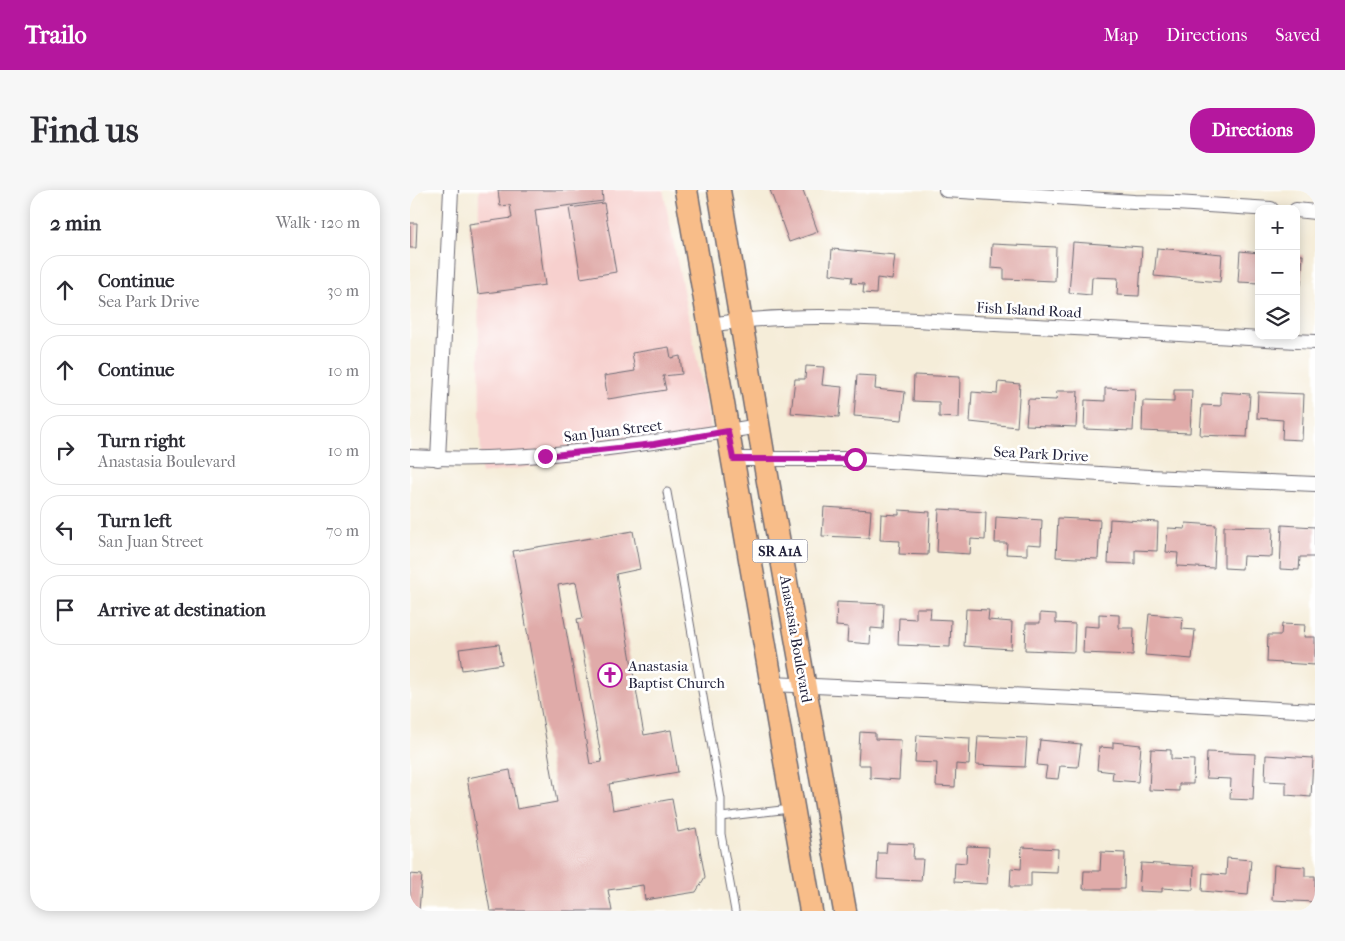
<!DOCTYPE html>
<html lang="en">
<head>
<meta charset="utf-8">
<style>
	:root { --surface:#fff; --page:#f7f7f7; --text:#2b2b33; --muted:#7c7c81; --line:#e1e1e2; --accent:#b5179e }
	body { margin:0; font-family:"IM FELL French Canon",serif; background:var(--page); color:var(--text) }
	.controls { position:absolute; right:15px; top:15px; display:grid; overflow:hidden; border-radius:10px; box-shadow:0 2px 12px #0003 }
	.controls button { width:45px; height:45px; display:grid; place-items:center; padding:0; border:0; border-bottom:1px solid var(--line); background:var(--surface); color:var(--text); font:25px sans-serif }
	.stop { position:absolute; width:15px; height:15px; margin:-11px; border:4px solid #b5179e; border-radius:50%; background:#fff }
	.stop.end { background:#b5179e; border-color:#fff; box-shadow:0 1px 5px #0008 }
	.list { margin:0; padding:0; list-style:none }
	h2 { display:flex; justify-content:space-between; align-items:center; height:65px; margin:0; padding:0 20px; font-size:21px }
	h2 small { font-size:16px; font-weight:400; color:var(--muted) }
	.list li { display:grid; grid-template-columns:32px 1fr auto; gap:15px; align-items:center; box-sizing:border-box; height:70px; margin:0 10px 10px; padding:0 10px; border:1px solid var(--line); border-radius:20px }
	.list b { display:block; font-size:19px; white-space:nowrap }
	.list p { margin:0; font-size:16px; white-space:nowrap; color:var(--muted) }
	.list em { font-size:16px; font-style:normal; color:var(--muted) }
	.icon { flex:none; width:28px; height:28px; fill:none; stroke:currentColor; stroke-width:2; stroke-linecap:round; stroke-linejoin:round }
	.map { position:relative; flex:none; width:905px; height:721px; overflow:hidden; border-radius:20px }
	header { display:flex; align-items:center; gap:30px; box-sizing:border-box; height:70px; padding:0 25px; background:var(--accent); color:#fff }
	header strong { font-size:24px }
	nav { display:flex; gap:28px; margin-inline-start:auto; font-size:18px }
	.intro { display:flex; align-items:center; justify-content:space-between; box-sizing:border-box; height:120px; padding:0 30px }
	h1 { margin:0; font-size:35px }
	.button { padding:12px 22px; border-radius:20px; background:var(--accent); color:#fff; font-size:18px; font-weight:700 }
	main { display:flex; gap:30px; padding:0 30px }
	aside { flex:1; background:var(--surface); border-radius:20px; box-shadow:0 2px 12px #0003 }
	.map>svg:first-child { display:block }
</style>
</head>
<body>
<header>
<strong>Trailo</strong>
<nav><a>Map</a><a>Directions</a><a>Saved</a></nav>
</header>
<div class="intro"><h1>Find us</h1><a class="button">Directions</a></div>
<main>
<aside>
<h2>2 min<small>Walk · 120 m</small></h2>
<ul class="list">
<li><svg class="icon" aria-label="ahead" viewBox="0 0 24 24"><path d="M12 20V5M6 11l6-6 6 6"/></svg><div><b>Continue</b><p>Sea Park Drive</p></div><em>30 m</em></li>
<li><svg class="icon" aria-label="ahead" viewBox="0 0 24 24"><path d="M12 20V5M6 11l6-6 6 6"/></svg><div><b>Continue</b></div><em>10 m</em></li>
<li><svg class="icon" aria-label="right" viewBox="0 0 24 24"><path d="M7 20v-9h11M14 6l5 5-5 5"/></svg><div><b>Turn right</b><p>Anastasia Boulevard</p></div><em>10 m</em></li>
<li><svg class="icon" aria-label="left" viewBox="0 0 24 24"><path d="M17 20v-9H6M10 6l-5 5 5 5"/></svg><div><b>Turn left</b><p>San Juan Street</p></div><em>70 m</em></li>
<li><svg class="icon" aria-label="arrive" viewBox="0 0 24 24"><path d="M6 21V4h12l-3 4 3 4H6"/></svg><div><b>Arrive at destination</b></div></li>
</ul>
</aside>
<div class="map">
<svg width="905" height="721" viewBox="0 0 905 721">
	<rect width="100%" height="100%" fill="#fff"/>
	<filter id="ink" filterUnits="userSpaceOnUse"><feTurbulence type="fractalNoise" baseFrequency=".02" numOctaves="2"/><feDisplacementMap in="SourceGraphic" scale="10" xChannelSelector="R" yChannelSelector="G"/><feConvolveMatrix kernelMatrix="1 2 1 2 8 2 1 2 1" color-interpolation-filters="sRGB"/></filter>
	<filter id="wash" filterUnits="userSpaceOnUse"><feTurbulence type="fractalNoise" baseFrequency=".0096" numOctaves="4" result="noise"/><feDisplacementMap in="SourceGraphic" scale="20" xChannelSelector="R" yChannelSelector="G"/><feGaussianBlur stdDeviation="1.12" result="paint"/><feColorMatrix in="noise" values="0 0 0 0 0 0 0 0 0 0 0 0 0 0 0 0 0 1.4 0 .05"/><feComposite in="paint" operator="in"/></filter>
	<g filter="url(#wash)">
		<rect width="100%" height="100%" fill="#f5edd9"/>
		<polygon fill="#f7d0ce" points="69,0 253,0 303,250 71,284 68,98"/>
		<g id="blocks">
			<g fill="#e0aba9" fill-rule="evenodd">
				<polygon points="88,0 192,0 193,11 125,20 135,95 68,104 59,34 102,28 100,15 90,16"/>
				<polygon points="360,0 393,0 408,42 379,52"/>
				<polygon points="194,13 206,82 171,88 159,18"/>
				<polygon points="0,33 7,33 6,58 0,58"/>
				<polygon points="663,52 732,57 729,106 707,105 708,88 682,87 681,105 659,103"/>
				<polygon points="582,54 646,57 645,91 594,89 594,79 581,78"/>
				<polygon points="747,58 812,64 810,92 744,86"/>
				<polygon points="422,59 485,65 482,90 467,88 466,104 453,103 454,94 441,93 442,87 420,84"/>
				<polygon points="830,61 849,63 849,93 828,92"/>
				<polygon points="886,65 893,65 891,95 886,95"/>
				<polygon points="259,157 261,168 270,166 272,184 253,186 256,200 198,209 194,186 225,181 222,163"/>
				<polygon points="396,176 414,177 412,195 432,197 429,227 381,223 385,189 395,189"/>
				<polygon points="447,185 466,186 465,199 495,202 492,230 444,226"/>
				<polygon points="504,185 550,187 549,228 529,227 529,212 503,211"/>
				<polygon points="588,192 610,194 607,237 560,232 562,202 587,204"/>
				<polygon points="695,198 725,199 723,241 674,239 675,210 695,211"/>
				<polygon points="764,200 782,200 780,243 732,241 733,211 764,212"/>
				<polygon points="647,201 668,201 666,237 616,235 618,209 646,210"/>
				<polygon points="811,202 840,204 837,247 790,245 792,215 811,216"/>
				<polygon points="848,202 894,204 892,250 872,249 873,230 847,228"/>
				<polygon points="414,317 461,320 459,348 412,346"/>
				<polygon points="529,319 576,322 575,350 561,349 560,364 527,362"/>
				<polygon points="489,320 520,322 518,365 489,364 490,351 470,350 471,324 489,325"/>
				<polygon points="586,327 632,330 631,355 617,354 617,365 596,364 597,353 585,353"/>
				<polygon points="648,328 690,330 688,369 646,367"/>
				<polygon points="700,329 748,332 747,361 725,360 725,374 698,373"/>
				<polygon points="776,333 806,335 804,378 767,376 768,363 756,362 758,338 775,339"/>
				<polygon points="872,335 905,337 905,367 890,367 889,380 870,379"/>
				<polygon points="814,336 863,337 862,367 833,366 832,379 814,378"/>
				<path d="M223 341 230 379 206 384 234 545 261 540 268 582 199 594 203 620 262 609 268 642 286 638 295 687 286 702 235 710 233 695 198 700 202 721H80L57 588 100 580 107 619 147 612 103 361ZM166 392 173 428 167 429 192 572 180 574 148 395Z"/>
				<polygon points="427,412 474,414 473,439 461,438 460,454 437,452 438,437 426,436"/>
				<polygon points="506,418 521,418 520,429 541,430 540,457 488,455 489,428 506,429"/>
				<polygon points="556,419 579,420 578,430 602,432 601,459 554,456"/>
				<polygon points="630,423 646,424 646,433 665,434 664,462 615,460 616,433 630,433"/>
				<polygon points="689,424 709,425 709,438 724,438 723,465 673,463 674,436 689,437"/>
				<polygon points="739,424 773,427 772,439 785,440 782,469 735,465"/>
				<polygon points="872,434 895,435 894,447 905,447 905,475 857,472 858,445 871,445"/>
				<polygon points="89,454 92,474 52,480 49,459"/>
				<polygon points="450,542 465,543 465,549 491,550 489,590 460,588 460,575 448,575"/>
				<polygon points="507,545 560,548 559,575 546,574 545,597 526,596 527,573 505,572"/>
				<polygon points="568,546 617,548 615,577 566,575"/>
				<polygon points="630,550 671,554 668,577 650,576 648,589 635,588 637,576 627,575"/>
				<polygon points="703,552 731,555 728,592 702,590 703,582 687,580 689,557 703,558"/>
				<polygon points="741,559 761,560 761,569 784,570 783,594 769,594 769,601 739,600"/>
				<polygon points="797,562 845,564 843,610 820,609 821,589 796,588"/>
				<polygon points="856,565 903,568 901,607 876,605 876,592 855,591"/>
				<polygon points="477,653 504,654 503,669 513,669 511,691 467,689 468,663 476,663"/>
				<polygon points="557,656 579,657 577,694 544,692 545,672 556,673"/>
				<polygon points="612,657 648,659 647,683 621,682 621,697 600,697 601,678 611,679"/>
				<polygon points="691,662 715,663 714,699 673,699 674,681 690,681"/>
				<polygon points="817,668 841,670 838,705 792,701 793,683 816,685"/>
				<polygon points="731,673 784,676 783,700 752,698 752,702 729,701"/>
				<polygon points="864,675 895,677 895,686 905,686 905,712 862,710"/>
				<polygon points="0,684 12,685 9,721 0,721"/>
			</g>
		</g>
	</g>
	<g filter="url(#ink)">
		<use href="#blocks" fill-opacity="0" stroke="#6c6972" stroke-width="1"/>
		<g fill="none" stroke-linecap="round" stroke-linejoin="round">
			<g stroke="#6c6972" stroke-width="9">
				<g id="lane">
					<polyline points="257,302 311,609 311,644 325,721"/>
					<polyline points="311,627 380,619"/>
				</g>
			</g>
			<g stroke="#6c6972" stroke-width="16">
				<g id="street">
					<polyline points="536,0 724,12 766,13 861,19"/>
					<polyline points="886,20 905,22"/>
					<path d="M300 135C380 122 461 128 542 132 663 137 784 145 905 152"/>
					<path d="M0 267C118 274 234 254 350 236"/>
					<polyline points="28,269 41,0"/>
					<polyline points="323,269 445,269 739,287 905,294"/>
					<polyline points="362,494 708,510 905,521"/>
				</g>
			</g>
			<g stroke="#6c6972" stroke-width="25">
				<g id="primary">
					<polyline points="276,0 401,721"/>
					<polyline points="309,0 354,269 435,721"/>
				</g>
			</g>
			<use href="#lane" stroke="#fff" stroke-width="7"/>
			<use href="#street" stroke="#fff" stroke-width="14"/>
			<use href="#primary" stroke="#f8bd89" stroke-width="22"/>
		</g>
	</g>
	<g fill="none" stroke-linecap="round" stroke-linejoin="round" filter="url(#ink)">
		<polyline stroke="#b5179e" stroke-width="6" points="135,266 244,254 318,241 323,269 445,269"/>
	</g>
	<defs>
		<g id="church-ring" transform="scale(1.25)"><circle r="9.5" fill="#fff" stroke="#b5179e" stroke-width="1.5"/><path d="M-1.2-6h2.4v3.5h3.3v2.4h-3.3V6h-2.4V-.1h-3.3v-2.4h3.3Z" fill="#b5179e"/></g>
	</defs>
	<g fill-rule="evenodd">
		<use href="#church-ring" x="200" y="485"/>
	</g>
	<g text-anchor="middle" stroke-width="5" stroke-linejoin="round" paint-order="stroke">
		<rect fill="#fff" stroke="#646476" stroke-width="1" x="342.5" y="349.5" width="55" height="23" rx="4"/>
		<g font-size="14" font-weight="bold" fill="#22223b">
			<text x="370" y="366">SR A1A</text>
		</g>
		<g font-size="15" fill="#22223b" stroke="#fff">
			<text transform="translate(619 120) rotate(3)" y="5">Fish Island Road</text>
			<text transform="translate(203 241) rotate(-7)" y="5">San Juan Street</text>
			<text transform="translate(631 264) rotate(3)" y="5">Sea Park Drive</text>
			<text transform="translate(386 449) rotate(80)" y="5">Anastasia Boulevard</text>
		</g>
		<g font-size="15" fill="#22223b" stroke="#fff" text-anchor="start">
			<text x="218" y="481">Anastasia<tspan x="218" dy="17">Baptist Church</tspan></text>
		</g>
	</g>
</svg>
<div class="controls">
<button>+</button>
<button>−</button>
<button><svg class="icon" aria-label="layers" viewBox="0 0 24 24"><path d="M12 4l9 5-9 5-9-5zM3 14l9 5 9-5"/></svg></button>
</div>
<div class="stop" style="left:445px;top:269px"></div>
<div class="stop end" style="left:135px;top:266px"></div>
</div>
</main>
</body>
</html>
